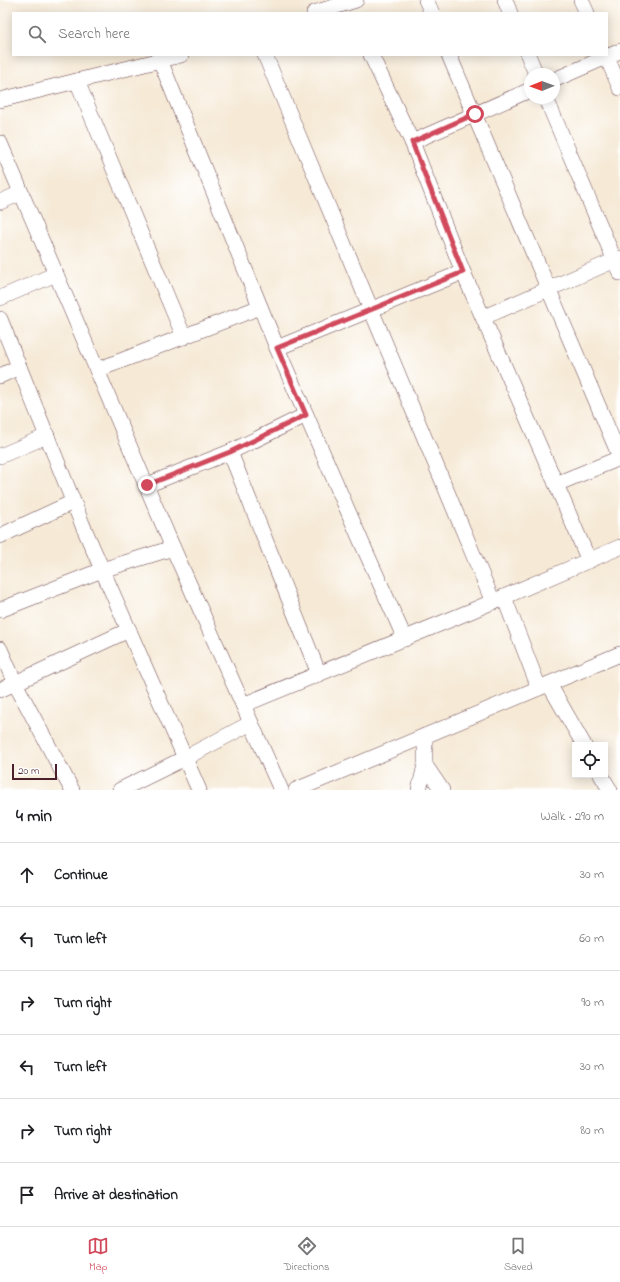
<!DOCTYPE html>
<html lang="en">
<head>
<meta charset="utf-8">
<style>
	:root { --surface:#fff; --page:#f2f2f2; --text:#202124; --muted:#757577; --line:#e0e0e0; --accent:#d1495b }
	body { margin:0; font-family:"Indie Flower",sans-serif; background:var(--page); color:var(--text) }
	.controls { position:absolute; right:12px; bottom:12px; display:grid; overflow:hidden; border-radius:0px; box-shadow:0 2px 10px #0003 }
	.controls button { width:36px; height:36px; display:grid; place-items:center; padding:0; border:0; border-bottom:1px solid var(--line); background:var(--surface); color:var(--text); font:20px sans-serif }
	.compass { position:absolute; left:524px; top:68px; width:36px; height:36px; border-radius:50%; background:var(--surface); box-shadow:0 2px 10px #0003; rotate:269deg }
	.scale { position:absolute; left:12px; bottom:10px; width:45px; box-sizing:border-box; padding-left:4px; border:2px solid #4a1f2b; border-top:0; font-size:11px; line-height:14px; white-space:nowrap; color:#4a1f2b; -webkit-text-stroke:3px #fff; paint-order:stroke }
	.stop { position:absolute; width:12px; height:12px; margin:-9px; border:3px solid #d1495b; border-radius:50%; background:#fff }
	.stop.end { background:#d1495b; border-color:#fff; box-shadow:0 1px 4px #0008 }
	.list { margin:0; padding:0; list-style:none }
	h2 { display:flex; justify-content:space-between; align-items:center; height:52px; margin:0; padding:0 16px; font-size:17px }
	h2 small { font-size:13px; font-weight:400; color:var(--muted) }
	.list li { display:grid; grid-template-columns:26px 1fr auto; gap:12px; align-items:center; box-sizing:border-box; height:64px; padding:0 16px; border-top:1px solid var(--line) }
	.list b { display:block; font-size:15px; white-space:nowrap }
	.list em { font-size:13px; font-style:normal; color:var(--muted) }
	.icon { flex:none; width:22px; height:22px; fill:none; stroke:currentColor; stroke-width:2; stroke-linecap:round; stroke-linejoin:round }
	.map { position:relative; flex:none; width:620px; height:790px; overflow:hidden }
	.search { position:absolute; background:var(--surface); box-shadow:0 2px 10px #0003; left:12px; right:12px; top:12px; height:44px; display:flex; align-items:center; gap:10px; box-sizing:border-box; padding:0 14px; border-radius:0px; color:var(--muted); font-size:15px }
	.sheet { height:436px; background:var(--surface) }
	nav { display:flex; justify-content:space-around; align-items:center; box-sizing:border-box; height:56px; border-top:1px solid var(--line); background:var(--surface); font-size:11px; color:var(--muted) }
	nav a { display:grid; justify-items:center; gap:2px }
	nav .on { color:var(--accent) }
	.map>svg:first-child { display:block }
</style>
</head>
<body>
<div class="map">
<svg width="620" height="790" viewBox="0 0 620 790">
	<rect width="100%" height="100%" fill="#fff"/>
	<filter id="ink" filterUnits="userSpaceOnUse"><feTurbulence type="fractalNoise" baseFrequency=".025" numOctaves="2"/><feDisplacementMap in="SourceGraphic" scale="8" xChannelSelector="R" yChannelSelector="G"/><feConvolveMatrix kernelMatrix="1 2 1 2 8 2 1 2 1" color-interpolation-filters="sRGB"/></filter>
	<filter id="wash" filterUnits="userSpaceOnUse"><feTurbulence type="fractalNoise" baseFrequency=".012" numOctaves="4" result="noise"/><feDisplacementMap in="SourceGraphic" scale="16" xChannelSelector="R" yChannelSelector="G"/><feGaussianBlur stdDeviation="0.9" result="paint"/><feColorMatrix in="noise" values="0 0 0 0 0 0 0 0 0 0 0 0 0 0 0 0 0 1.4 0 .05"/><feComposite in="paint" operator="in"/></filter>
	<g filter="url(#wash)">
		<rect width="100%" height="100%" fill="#f6ead7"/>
	</g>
	<g filter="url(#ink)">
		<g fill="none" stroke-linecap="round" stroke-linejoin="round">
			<g stroke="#643d45" stroke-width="16">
				<g id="street">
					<polyline points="426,0 432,13"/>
					<polyline points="505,0 510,13"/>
					<polyline points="581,0 587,13"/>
					<polyline points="314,13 356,0"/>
					<polyline points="265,55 493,602"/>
					<polyline points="371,55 412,142 463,272 556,484 589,561"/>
					<polyline points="449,55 620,457"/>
					<polyline points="528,55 536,74"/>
					<polyline points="606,55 620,88"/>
					<polyline points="160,60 277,348 361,541 405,639"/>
					<polyline points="554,80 620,51"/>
					<polyline points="77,81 184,337"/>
					<polyline points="546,98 620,273"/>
					<polyline points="0,100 181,55"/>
					<polyline points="412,142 530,90"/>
					<polyline points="0,143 173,548 281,790"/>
					<polyline points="0,202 21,193"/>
					<polyline points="0,298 56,274"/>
					<polyline points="484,317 620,258"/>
					<polyline points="0,319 83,526 199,790"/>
					<polyline points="277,348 463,272"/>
					<polyline points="97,370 260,307"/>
					<polyline points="0,376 19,367"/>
					<polyline points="230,452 319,674"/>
					<polyline points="0,456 47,436"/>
					<polyline points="556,484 620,458"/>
					<polyline points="147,485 230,452 306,415"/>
					<polyline points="0,536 73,502"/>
					<polyline points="504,597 539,688"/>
					<polyline points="0,610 102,570 173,548"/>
					<polyline points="0,649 15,683 72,790"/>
					<polyline points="549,684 584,745"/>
					<polyline points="0,690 129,630"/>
					<polyline points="243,705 471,611 620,547"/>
					<polyline points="425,765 442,790"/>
					<polyline points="601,775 610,790"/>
					<polyline points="120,790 185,758 251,723"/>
					<polyline points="296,790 620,654"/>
					<polyline points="419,790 425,765 425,736"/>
				</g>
			</g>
			<use href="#street" stroke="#fff" stroke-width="15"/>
		</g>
	</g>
	<g fill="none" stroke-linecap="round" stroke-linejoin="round" filter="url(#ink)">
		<polyline stroke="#d1495b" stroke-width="5" points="147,485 230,452 306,415 277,348 463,272 412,142 475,114"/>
	</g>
</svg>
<div class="controls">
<button><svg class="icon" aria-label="locate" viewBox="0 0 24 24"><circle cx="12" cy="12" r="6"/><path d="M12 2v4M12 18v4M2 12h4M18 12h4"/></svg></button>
</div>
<svg class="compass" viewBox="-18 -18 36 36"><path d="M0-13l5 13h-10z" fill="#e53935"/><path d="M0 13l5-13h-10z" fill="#757577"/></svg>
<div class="scale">20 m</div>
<div class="stop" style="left:475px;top:114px"></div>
<div class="stop end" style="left:147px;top:485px"></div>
<div class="search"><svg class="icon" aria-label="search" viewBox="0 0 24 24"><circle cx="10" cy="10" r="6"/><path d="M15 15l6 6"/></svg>Search here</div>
</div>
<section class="sheet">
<h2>4 min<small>Walk · 290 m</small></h2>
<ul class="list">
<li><svg class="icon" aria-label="ahead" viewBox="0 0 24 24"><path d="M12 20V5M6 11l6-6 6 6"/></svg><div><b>Continue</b></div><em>30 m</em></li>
<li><svg class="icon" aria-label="left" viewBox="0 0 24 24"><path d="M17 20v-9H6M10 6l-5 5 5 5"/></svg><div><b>Turn left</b></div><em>60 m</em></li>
<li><svg class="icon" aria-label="right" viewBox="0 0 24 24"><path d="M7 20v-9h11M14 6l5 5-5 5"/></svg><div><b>Turn right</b></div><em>90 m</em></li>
<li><svg class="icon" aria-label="left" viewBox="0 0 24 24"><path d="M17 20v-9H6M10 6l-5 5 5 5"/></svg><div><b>Turn left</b></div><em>30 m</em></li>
<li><svg class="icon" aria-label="right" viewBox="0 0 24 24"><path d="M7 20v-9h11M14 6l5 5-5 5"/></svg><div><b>Turn right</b></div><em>80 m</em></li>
<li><svg class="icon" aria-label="arrive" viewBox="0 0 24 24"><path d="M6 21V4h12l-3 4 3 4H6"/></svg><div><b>Arrive at destination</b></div></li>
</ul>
</section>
<nav>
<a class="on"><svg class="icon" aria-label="map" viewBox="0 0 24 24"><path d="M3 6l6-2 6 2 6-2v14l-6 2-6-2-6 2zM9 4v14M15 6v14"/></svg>Map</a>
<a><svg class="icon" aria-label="directions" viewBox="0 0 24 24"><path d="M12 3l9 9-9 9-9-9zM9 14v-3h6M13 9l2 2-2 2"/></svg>Directions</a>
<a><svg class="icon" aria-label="saved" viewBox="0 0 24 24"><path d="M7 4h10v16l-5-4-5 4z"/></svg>Saved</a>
</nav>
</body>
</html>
